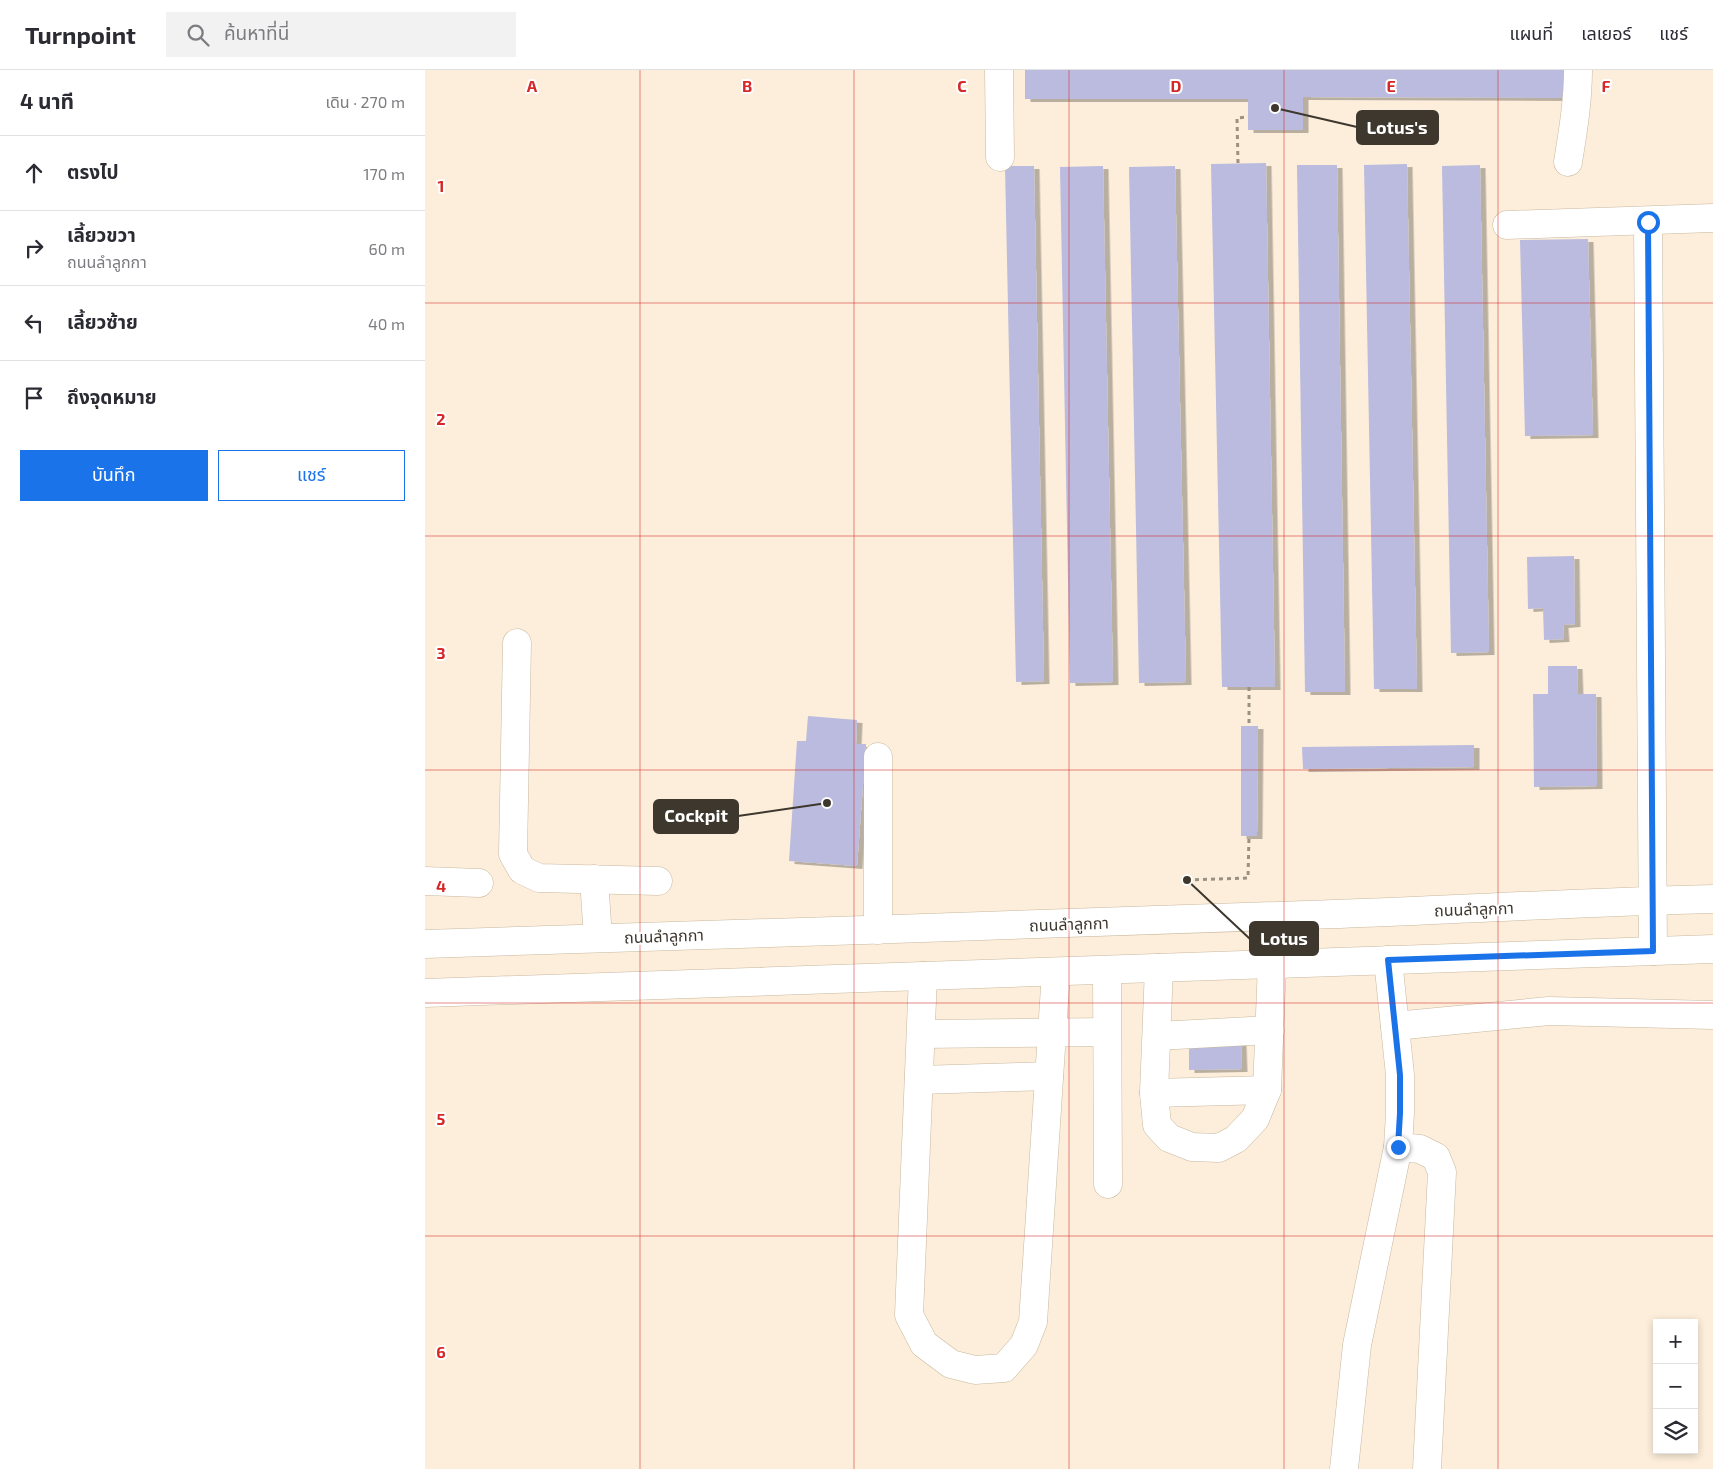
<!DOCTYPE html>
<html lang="th">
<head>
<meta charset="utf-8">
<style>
	:root { --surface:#fff; --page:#f2f2f3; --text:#2b2b33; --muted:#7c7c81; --line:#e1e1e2; --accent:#1a73e8 }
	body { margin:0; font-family:"Exo 2","Noto Sans Thai",sans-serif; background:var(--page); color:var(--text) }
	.controls { position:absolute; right:15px; bottom:15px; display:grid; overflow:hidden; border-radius:0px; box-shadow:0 2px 8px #0003 }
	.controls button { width:45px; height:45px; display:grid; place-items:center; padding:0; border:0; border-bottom:1px solid var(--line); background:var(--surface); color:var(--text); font:25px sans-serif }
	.stop { position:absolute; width:15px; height:15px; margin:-11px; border:4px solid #1a73e8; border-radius:50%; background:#fff }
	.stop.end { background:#1a73e8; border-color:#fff; box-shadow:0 1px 5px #0008 }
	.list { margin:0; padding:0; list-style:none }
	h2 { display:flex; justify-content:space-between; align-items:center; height:65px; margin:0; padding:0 20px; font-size:21px }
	h2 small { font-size:16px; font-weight:400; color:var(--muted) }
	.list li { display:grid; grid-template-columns:32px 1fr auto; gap:15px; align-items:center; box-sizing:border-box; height:75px; padding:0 20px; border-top:1px solid var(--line) }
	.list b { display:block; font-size:19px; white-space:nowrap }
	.list p { margin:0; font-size:16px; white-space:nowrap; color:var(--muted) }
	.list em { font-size:16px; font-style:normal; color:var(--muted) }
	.actions { display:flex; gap:10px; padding:15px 20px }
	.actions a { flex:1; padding:11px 0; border:1px solid var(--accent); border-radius:0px; text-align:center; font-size:18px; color:var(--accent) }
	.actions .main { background:var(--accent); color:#fff }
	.icon { flex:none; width:28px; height:28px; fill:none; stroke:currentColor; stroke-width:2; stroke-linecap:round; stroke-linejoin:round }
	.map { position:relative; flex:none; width:1288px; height:1399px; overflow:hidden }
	header { display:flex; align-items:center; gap:30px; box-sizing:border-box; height:70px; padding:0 25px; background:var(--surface); border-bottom:1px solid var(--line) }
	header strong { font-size:24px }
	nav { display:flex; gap:28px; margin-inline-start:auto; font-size:18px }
	.search { width:350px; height:45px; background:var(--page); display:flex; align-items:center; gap:12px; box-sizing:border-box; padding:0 18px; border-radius:0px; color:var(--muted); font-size:19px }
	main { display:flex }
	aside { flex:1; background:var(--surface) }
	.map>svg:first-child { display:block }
</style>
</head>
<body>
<header>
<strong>Turnpoint</strong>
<div class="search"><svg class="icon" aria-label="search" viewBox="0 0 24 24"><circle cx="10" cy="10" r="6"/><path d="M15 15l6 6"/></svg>ค้นหาที่นี่</div>
<nav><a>แผนที่</a><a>เลเยอร์</a><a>แชร์</a></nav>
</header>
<main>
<aside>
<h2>4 นาที<small>เดิน · 270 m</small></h2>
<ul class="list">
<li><svg class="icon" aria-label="ahead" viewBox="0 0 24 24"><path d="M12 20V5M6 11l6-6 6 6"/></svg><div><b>ตรงไป</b></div><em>170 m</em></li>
<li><svg class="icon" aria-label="right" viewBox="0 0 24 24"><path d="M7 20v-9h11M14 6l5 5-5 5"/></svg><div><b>เลี้ยวขวา</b><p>ถนนลำลูกกา</p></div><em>60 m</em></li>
<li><svg class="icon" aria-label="left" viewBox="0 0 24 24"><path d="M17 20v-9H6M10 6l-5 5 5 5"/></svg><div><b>เลี้ยวซ้าย</b></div><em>40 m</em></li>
<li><svg class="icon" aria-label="arrive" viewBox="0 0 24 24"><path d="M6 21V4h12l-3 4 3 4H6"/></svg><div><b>ถึงจุดหมาย</b></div></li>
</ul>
<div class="actions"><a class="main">บันทึก</a><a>แชร์</a></div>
</aside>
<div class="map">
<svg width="1288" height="1399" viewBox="0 0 1288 1399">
	<defs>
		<filter id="shadow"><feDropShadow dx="5.5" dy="3" stdDeviation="0" flood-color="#0004"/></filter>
	</defs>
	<rect width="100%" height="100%" fill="#fceeda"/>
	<g fill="#babbdf" filter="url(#shadow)">
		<polygon points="600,0 1145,0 1145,28 878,27 878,60 823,60 823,29 600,29"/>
		<polygon points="841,93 850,617 797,617 786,94"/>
		<polygon points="982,94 992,619 949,619 939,95"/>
		<polygon points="872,95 912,95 920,622 880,622"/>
		<polygon points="1055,95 1064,582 1026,583 1017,96"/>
		<polygon points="580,96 609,96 619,611 591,612"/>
		<polygon points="678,96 688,612 645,613 635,97"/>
		<polygon points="750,96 761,612 714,613 704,97"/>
		<polygon points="1163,169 1168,365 1100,366 1095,170"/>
		<polygon points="1149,486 1150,554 1138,555 1139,569 1119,570 1118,538 1103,539 1102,487"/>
		<polygon points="1123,596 1152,596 1153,624 1171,624 1172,716 1109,717 1108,624 1123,624"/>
		<polygon points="383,646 432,650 431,674 441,674 432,796 364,791 372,671 381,671"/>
		<polygon points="816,656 833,656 832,766 816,766"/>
		<polygon points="1049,675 1049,697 878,699 877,677"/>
		<polygon points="816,972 817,999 764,1000 764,973"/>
	</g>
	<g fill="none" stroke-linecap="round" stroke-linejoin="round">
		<g stroke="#c8b89f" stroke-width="29">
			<g id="minor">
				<polyline points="574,0 575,87"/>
				<path d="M1143 92C1148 61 1153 31 1153 0"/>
				<polyline points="1223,152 1228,881"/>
				<polyline points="1082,155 1288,148"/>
				<polyline points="92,573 88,784 97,800 114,808 233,811"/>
				<polyline points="453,687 453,860"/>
				<polyline points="169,809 173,868"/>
				<polyline points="0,811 54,813"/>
				<polyline points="734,898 729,1023 732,1055 744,1068 767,1077 794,1078 811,1069 830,1049 842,1020 847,894"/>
				<polyline points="682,900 683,1114"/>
				<polyline points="498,906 484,1245 499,1274 526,1294 550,1300 579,1298 599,1275 608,1252 631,902"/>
				<polyline points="970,956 1124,941 1288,945"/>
				<polyline points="496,964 682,962"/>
				<polyline points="732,966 845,960"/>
				<polyline points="494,1010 624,1006"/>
				<polyline points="729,1023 842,1020"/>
				<polyline points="973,1077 995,1079 1011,1087 1017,1102 1002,1399"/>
				<polyline points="919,1399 932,1275 973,1077 975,1043 975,1005 963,890"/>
			</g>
		</g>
		<g stroke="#c8b89f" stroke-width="29">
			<g id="major">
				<path d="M0 874C293 864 587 856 880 845 1016 841 1152 832 1288 829"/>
				<polyline points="0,923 1288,879"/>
			</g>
		</g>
		<g stroke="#9b9183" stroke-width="3" stroke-dasharray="4 4" stroke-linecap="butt">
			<polyline points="813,93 812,48 823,47"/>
			<polyline points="824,617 824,656"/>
			<polyline points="762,810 823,808 824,766"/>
		</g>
		<use href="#minor" stroke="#fff" stroke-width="28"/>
		<use href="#major" stroke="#fff" stroke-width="28"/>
	</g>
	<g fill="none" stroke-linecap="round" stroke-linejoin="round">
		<polyline stroke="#1a73e8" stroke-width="6" points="973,1077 975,1043 975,1005 963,890 1228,881 1223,152"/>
	</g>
	<path fill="none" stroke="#d62828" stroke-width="1" stroke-opacity="0.55" d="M215 0V1399M429 0V1399M644 0V1399M859 0V1399M1073 0V1399M0 233H1288M0 466H1288M0 700H1288M0 933H1288M0 1166H1288"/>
	<g text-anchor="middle" stroke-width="4" stroke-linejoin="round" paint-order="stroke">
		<g font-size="16" fill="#3e372e" stroke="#fff">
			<text transform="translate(1049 839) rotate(-2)" y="6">ถนนลำลูกกา</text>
			<text transform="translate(644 854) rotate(-2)" y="6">ถนนลำลูกกา</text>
			<text transform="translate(239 866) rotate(-2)" y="6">ถนนลำลูกกา</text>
		</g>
	</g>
	<g font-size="16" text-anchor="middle" font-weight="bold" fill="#d62828" stroke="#fff" stroke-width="4" stroke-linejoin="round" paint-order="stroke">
		<text x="107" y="22">A</text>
		<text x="322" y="22">B</text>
		<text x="537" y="22">C</text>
		<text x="751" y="22">D</text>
		<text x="966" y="22">E</text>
		<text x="1181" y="22">F</text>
		<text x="16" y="122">1</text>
		<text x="16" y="355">2</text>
		<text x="16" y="589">3</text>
		<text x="16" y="822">4</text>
		<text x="16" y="1055">5</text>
		<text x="16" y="1288">6</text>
	</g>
	<path fill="none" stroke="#3e372e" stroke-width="2" d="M850 38L932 57M402 733L313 746M762 810L825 869"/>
	<g fill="#3e372e" stroke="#fff" stroke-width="2">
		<circle cx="850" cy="38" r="5"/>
		<circle cx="402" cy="733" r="5"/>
		<circle cx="762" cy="810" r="5"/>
	</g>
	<g fill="#3e372e" stroke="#3e372e" stroke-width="2">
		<rect x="932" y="41" width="81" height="33" rx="5"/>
		<rect x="229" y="730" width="84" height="33" rx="5"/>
		<rect x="825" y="852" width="68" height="33" rx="5"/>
	</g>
	<g font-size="18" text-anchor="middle" font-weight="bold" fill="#fff">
		<text x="972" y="64">Lotus's</text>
		<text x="271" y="752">Cockpit</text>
		<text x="859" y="875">Lotus</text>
	</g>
</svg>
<div class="controls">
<button>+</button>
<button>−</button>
<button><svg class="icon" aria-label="layers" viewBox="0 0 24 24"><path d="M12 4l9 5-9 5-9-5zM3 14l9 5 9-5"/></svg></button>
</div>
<div class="stop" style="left:1223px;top:152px"></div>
<div class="stop end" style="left:973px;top:1077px"></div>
</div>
</main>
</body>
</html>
